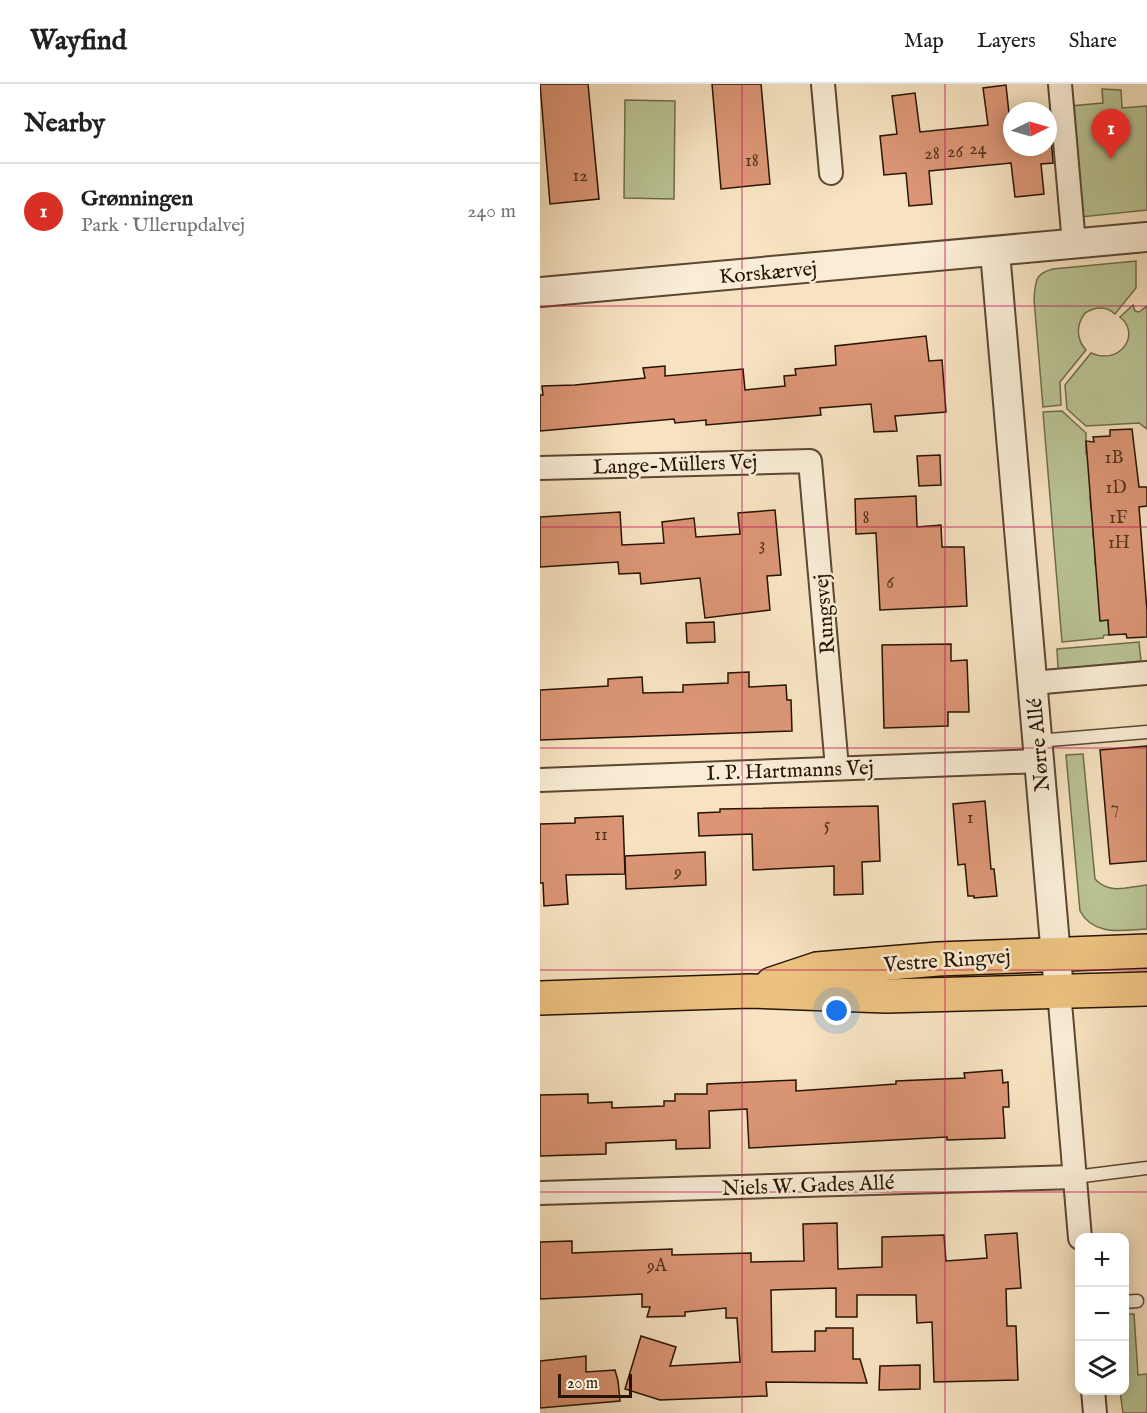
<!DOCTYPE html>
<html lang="en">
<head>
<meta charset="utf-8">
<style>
	:root { --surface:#fff; --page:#f2f2f2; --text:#202124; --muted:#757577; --line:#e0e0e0; --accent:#d93025 }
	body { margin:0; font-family:"IM FELL English",serif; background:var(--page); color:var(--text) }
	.controls { position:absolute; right:18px; bottom:18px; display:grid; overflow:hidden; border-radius:12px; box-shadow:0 3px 15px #0003 }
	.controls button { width:54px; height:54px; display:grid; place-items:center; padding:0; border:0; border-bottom:2px solid var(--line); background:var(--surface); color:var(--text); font:30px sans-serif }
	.compass { position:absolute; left:463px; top:18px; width:54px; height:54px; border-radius:50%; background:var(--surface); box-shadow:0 3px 15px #0003; rotate:85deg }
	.scale { position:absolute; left:18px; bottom:15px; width:74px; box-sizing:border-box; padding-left:6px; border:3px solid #271302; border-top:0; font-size:16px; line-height:21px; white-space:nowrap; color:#271302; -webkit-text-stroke:4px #faedd7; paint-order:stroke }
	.you { position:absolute; left:297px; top:927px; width:21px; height:21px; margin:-15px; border:4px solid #fff; border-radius:50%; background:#1a73e8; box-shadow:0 0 0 9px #1a73e833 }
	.badge { display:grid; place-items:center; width:39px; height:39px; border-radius:50%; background:var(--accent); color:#fff; font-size:20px; font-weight:700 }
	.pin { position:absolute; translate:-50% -50px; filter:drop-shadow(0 2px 3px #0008) }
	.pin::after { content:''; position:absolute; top:32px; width:21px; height:18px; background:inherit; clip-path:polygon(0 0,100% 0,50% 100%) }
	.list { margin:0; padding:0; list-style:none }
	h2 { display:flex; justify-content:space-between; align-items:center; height:78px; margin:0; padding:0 24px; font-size:26px }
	h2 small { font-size:20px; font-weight:400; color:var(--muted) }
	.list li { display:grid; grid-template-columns:39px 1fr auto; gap:18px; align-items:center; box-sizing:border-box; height:96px; padding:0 24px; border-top:2px solid var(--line) }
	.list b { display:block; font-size:22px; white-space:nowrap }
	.list p { margin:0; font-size:20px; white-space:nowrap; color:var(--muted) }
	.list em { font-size:20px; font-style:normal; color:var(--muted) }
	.icon { flex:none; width:33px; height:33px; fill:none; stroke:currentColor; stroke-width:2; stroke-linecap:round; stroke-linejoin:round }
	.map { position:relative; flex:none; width:607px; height:1329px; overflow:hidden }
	header { display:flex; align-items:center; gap:36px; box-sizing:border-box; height:84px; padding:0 30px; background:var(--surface); border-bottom:2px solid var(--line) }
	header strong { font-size:28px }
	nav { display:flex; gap:33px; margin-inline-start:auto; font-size:21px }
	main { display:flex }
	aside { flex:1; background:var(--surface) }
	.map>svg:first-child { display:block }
</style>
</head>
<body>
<header>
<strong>Wayfind</strong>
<nav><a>Map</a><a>Layers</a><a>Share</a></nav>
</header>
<main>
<aside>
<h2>Nearby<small></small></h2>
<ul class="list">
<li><span class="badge">1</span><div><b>Grønningen</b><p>Park · Ullerupdalvej</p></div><em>240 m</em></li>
</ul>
</aside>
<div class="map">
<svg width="607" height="1329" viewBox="0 0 607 1329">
	<rect width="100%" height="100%" fill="#f7e3c1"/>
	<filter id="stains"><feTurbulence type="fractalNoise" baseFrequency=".00333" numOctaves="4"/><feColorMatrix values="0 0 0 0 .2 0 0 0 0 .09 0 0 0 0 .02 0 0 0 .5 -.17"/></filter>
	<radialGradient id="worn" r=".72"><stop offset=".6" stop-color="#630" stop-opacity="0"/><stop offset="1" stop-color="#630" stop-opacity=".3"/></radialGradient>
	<g fill="#bac494" stroke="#706c4b" stroke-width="1.5">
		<polygon points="562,5 581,6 582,24 607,22 607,126 541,133 530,22 563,19"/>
		<polygon points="85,16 135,17 134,115 84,114"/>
		<path d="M596 177V204L575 230C566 222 555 223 545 229 536 241 536 255 546 266L520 298 521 321 503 323 494 215C496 197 494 190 513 185Z"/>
		<path d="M593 221 595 227 599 228 607 222V345L599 339 546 342 527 325 525 301 551 269C579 282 602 251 580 233Z"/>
		<polygon points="522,327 546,349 546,370 554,370 558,412 550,412 551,426 559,425 553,440 553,453 561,452 555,468 555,481 564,480 561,537 568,536 569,551 564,551 563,554 522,558 503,328"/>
		<polygon points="599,558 601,577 518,585 517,565"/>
		<path d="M543 670 555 795C570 811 587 803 607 801V845C583 846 554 853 540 827L526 671Z"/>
		<polygon points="585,1230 594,1230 598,1291 607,1290 607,1329 583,1329 580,1307 584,1306"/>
	</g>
	<g fill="#dc9676" stroke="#271302" stroke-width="1.5">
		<polygon points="0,0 48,0 59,115 10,120"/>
		<polygon points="172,0 221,0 230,100 181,105"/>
		<polygon points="466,1 470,39 472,39 472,63 508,63 508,36 510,36 513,79 501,80 504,110 475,113 471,79 389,87 392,120 369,122 366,89 344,91 340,52 357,50 352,12 375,9 380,48 448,41 443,4"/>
		<polygon points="386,252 389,277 402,276 406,328 355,332 357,347 334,348 331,320 280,324 281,331 166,341 166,336 135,339 134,335 0,347 0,311 3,311 2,302 35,301 105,294 103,284 125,282 125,292 203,285 205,306 245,302 244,292 256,291 255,285 296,281 295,262"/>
		<polygon points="592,345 599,403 607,403 607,422 599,423 607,527 607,553 587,554 586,550 569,551 568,536 560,537 546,357 554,358 553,353 570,352 570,346"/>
		<polygon points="400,371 401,401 379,402 377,372"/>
		<polygon points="376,412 377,443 401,441 402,463 424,463 427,522 340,526 336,449 316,450 315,415"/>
		<polygon points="235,426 241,491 227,492 230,526 165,534 160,494 101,500 100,489 79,490 78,478 0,483 0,433 80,428 82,461 124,459 122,438 154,434 156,453 200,450 198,429"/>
		<polygon points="174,538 175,558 147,559 146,539"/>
		<polygon points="411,560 411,577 427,576 429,628 408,628 408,642 344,644 342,561"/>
		<polygon points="209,588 209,603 246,601 247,616 251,616 252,647 0,656 0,606 68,602 68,595 102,593 103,609 143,608 143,601 188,599 188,589"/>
		<polygon points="607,662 607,777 570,780 560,666"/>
		<polygon points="445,717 451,785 454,785 457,812 434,814 434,812 428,812 425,780 418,781 413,720"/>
		<polygon points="338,722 340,777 322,778 323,810 294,811 294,782 213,786 212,750 159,752 158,729 180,728 180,725"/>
		<polygon points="83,732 85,790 26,791 28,820 4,822 3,799 0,799 0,740 35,739 35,734"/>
		<polygon points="165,768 166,801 86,805 85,772"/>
		<polygon points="462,986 463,999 468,998 469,1023 463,1023 465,1054 407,1056 407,1053 209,1064 207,1025 169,1027 170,1064 136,1065 136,1056 66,1059 66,1070 0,1072 0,1011 48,1010 48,1019 72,1018 72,1024 124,1022 124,1017 135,1017 135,1010 167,1010 167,1000 256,996 256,1007 356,1000 356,997 425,994 424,989"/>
		<polygon points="297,1139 298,1185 342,1183 342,1153 404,1151 406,1177 447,1174 445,1151 477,1149 481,1204 466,1205 467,1242 476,1242 478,1296 394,1298 392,1238 377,1239 376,1211 317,1211 317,1233 296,1233 296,1204 231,1206 232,1268 275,1267 275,1247 286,1247 286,1244 313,1244 313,1275 320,1275 327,1299 226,1298 227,1312 120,1316 85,1305 101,1252 136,1263 130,1282 200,1278 197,1234 186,1234 186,1224 145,1228 145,1232 107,1233 110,1223 102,1223 102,1210 0,1215 0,1158 32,1157 32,1169 132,1165 132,1171 211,1169 211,1178 264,1177 263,1140"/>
		<polygon points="46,1272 46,1288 75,1286 78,1297 80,1317 0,1324 0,1277"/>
		<polygon points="380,1281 380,1305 339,1306 340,1282"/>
	</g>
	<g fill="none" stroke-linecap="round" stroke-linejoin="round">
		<g stroke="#5b4732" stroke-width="15">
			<g id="service">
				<polyline points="497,657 607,648"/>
				<polyline points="535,1093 607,1084"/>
				<polyline points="584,1218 597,1217"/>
			</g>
		</g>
		<g stroke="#5b4732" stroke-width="26">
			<g id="minor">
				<polyline points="283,0 291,89"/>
				<polyline points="520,0 534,160"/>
				<polyline points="0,384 270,377 297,684"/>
				<polyline points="492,599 607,589"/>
				<polyline points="0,696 499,677"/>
				<polyline points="519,907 540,1154"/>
				<polyline points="0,1109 535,1093"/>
				<polyline points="553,1306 555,1329"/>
			</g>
		</g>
		<g stroke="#5b4732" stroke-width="32">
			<g id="tertiary">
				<polyline points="455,168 519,907"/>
				<polyline points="0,208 607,153"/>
			</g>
		</g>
		<g stroke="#271302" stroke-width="36">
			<g id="primary">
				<polyline points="232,900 277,885 398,875 607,867"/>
				<polyline points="0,914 210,907 346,912 607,905"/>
			</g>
		</g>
		<use href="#service" stroke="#faedd7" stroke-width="12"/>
		<use href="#minor" stroke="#faedd7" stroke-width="22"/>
		<use href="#tertiary" stroke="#faedd7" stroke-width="28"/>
		<use href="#primary" stroke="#ecc280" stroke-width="33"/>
	</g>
	<path fill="none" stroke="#c2185b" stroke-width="1.5" stroke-opacity="0.55" d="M202 0V1329M405 0V1329M0 222H607M0 443H607M0 664H607M0 886H607M0 1108H607"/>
	<g text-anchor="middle" stroke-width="5" stroke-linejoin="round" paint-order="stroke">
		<g font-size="18" fill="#54341f">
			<text x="438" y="70">24</text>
			<text x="415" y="73">26</text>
			<text x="392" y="75">28</text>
			<text x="212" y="82">18</text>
			<text x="40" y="97">12</text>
			<text x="574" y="379">1B</text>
			<text x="576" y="409">1D</text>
			<text x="326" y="439">8</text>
			<text x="578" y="439">1F</text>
			<text x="579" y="464">1H</text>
			<text x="222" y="466">3</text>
			<text x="350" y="504">6</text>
			<text x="575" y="729">7</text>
			<text x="430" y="739">1</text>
			<text x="287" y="746">5</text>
			<text x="61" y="756">11</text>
			<text x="138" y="793">9</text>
			<text x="117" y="1187">9A</text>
		</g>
		<g font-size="21" fill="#271302" stroke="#faedd7">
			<text transform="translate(228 188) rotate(-5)" y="7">Korskærvej</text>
			<text transform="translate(135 380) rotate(-2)" y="7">Lange-Müllers Vej</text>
			<text transform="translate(284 530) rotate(-95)" y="7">Rungsvej</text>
			<text transform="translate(498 661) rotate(-95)" y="7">Nørre Allé</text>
			<text transform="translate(250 686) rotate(-2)" y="7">I. P. Hartmanns Vej</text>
			<text transform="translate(407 876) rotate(-4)" y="7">Vestre Ringvej</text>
			<text transform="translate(268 1101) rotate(-2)" y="7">Niels W. Gades Allé</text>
		</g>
	</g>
	<rect width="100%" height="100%" filter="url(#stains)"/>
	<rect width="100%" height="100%" fill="url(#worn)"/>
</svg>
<div class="controls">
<button>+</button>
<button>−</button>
<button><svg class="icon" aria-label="layers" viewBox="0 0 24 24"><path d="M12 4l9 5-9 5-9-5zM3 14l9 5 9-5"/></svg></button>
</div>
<svg class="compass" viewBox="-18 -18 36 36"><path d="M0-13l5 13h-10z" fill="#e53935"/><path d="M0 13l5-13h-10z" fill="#757577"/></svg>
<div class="scale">20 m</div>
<div class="you"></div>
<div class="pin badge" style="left:571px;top:75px">1</div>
</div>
</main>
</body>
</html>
